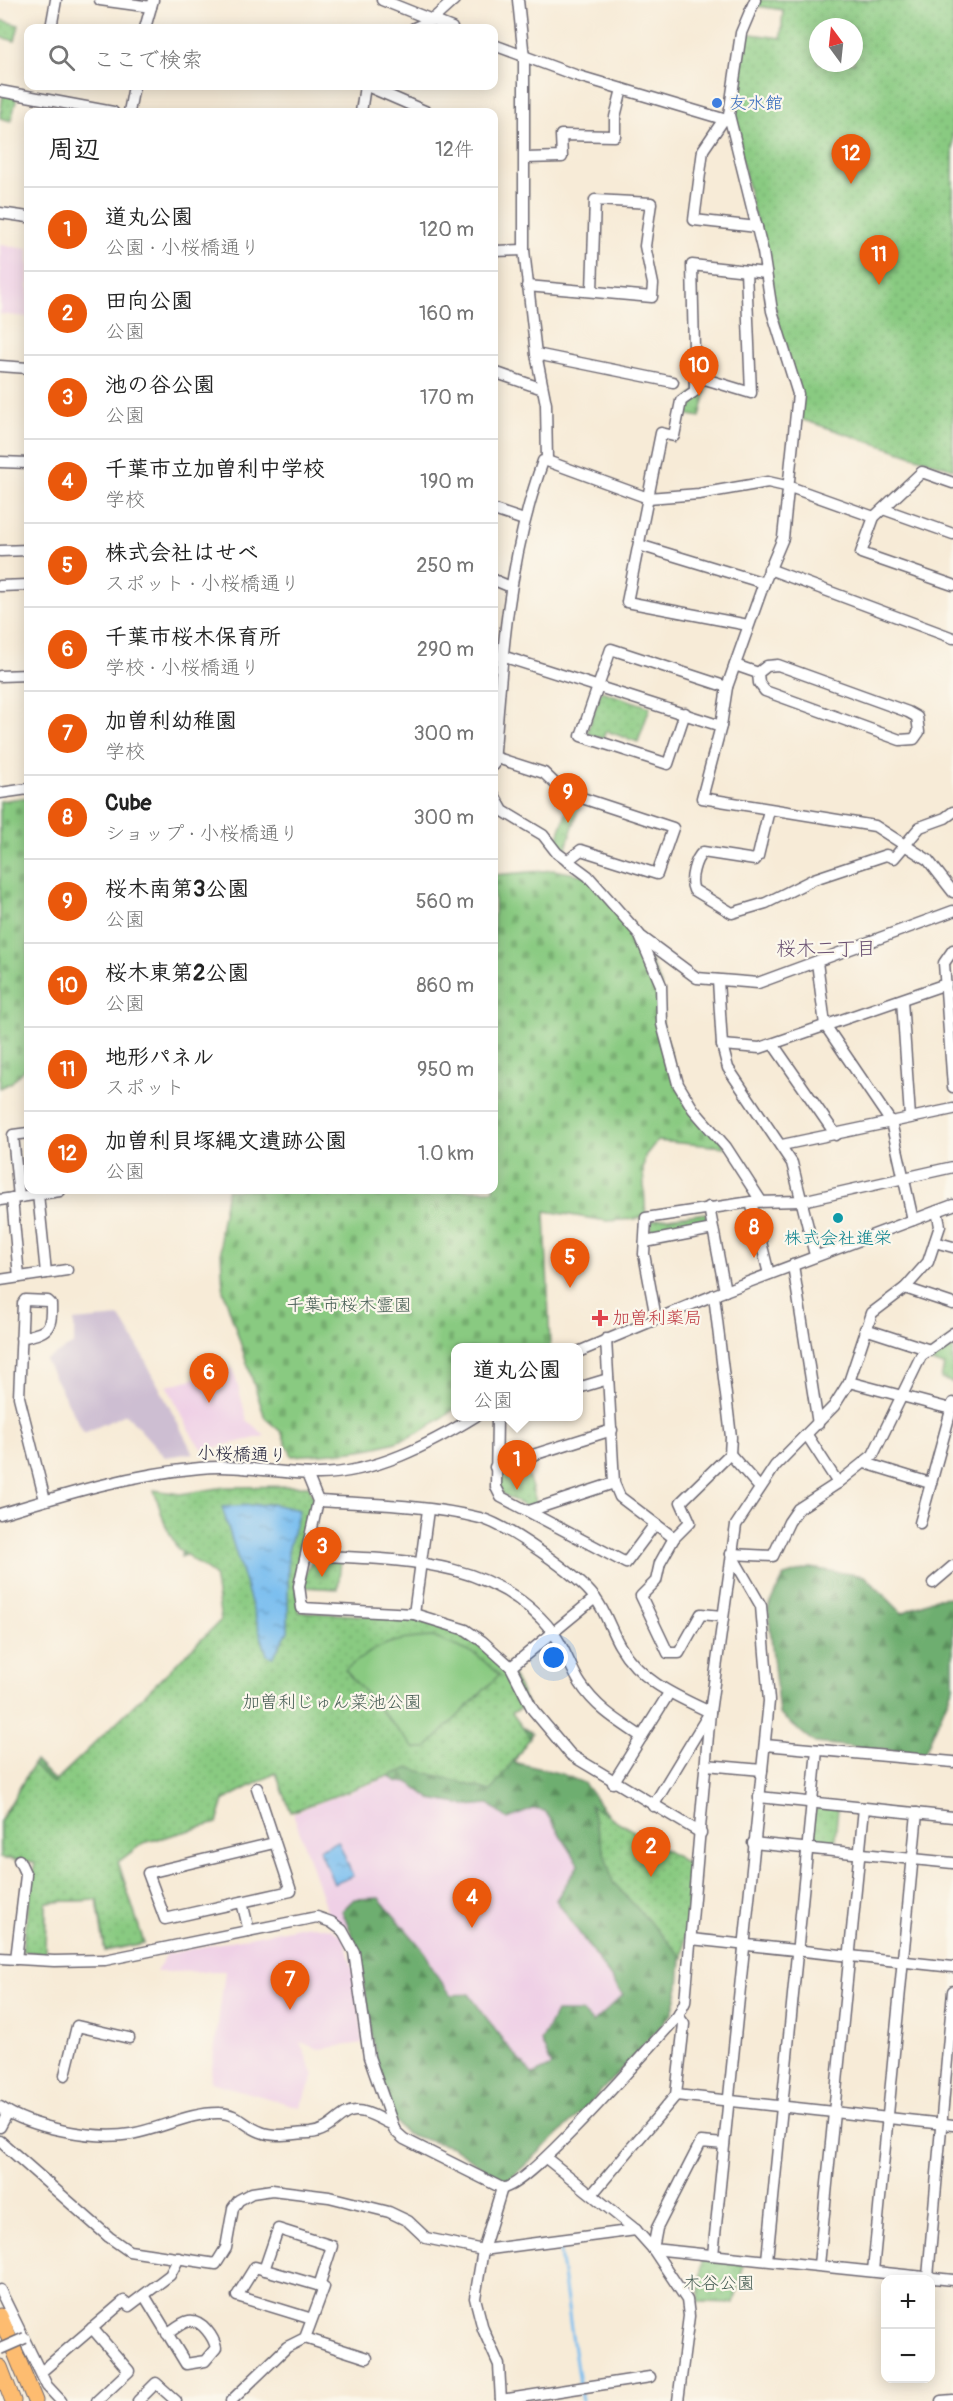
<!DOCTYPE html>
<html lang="ja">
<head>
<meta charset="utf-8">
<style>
	:root { --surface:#fff; --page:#f6f6f6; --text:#222; --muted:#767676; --line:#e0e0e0; --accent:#ea580c }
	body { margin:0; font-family:Pangolin,"Klee One",sans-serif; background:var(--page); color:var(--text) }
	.controls { position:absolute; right:18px; bottom:18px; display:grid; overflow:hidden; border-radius:12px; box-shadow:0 3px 15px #0003 }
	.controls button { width:54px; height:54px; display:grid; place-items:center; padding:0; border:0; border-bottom:2px solid var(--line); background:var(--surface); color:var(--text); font:30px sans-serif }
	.compass { position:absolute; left:809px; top:18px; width:54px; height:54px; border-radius:50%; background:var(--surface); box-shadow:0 3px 15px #0003; rotate:345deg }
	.you { position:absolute; left:554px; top:1658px; width:21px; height:21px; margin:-15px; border:4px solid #fff; border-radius:50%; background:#1a73e8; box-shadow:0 0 0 9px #1a73e833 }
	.badge { display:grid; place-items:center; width:39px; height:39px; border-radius:50%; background:var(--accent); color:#fff; font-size:20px; font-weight:700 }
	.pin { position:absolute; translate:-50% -50px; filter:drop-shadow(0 2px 3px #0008) }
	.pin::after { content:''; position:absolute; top:32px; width:21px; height:18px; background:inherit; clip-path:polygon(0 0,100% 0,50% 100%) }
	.popup { position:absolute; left:451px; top:1343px; width:132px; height:78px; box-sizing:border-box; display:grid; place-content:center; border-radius:12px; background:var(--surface); filter:drop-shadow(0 2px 4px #0005); font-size:20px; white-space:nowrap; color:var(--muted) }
	.popup b { font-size:22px; color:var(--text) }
	.popup::after { content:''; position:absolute; left:50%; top:100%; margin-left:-12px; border:12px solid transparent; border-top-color:var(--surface) }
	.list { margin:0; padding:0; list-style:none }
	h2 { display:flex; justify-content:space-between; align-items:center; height:78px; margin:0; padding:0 24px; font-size:26px }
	h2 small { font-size:20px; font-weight:400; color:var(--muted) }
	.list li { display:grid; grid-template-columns:39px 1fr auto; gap:18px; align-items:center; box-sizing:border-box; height:84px; padding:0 24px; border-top:2px solid var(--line) }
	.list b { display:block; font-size:22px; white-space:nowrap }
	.list p { margin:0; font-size:20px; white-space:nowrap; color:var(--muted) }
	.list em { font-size:20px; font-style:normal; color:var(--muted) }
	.icon { flex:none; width:33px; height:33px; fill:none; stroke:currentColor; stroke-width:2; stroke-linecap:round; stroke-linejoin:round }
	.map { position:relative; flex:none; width:953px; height:2401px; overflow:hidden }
	.search { position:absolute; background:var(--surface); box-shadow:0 3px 15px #0003; left:24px; top:24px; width:474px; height:66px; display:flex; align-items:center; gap:15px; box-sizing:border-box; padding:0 21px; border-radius:12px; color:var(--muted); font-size:22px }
	.panel { position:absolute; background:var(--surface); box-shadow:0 3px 15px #0003; left:24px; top:108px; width:474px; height:1086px; border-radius:12px }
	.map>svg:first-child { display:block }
</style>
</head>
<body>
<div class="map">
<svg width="953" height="2401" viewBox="0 0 953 2401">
	<defs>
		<pattern id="forest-firs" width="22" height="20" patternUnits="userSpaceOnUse" patternTransform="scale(1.5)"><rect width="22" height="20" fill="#6eae6f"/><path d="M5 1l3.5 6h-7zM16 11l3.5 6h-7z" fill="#5a8d5c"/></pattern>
		<pattern id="cemetery-stones" width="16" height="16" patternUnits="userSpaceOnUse" patternTransform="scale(1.5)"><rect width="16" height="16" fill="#89ca81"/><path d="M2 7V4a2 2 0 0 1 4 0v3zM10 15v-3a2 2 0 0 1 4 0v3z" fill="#76ad70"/></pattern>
		<pattern id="park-dots" width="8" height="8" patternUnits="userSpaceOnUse" patternTransform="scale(1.5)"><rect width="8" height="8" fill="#89ca81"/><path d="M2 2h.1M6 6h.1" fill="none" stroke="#76ad70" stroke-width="1.8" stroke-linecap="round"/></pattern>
		<pattern id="water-ripples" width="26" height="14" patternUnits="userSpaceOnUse" patternTransform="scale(1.5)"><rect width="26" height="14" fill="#78bdef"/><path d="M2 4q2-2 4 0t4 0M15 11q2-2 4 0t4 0" fill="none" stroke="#6299c3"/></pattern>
	</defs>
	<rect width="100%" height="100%" fill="#fbf7ec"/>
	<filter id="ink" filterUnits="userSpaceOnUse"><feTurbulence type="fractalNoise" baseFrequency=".0167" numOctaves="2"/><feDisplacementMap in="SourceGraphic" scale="12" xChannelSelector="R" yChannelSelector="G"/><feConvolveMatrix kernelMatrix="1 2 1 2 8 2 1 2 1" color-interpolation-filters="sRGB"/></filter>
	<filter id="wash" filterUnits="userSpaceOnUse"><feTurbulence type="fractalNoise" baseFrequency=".008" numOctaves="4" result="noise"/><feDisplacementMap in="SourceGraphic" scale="24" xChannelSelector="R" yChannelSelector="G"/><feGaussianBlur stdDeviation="1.35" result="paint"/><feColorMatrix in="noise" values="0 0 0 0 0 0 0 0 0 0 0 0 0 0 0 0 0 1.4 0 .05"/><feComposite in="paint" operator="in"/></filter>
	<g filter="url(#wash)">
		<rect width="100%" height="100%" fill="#f7ebd7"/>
		<g fill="#efd0e6">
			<polygon points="0,245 28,249 28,317 0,314"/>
			<polygon points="233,1368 247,1420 265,1436 204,1450 194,1439 167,1386"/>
			<polygon points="406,1771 557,1809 644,1997 524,2095 367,1937 330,1920 293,1813"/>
			<polygon points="308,1925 331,1929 343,1937 356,1979 363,2043 319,2049 300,2042 314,2076 300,2107 210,2082 225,1971 156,1972 167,1954"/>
		</g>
		<polygon fill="#cdbed2" points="120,1317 141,1352 193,1453 165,1457 126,1414 84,1433 45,1360 74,1344 74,1321"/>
		<g fill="url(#forest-firs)" stroke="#486855" stroke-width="1.5">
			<polygon points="183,1537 299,1586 299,1612 342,1618 532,1733 514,1762 562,1774 584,1783 684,1917 679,1987 672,2014 581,2113 506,2183 452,2147 406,2134 391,2116 376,2058 358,1949 342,1911 354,1899 379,1898 425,1952 435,1973 451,1995 469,1994 504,2042 533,2075 552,2066 541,2042 556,2012 582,2012 593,2023 623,1995 556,1900 579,1864 545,1811 533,1809 508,1819 489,1804 468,1806 431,1799 410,1783 398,1782 389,1776 296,1807 277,1772 224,1800 217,1823 143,1843 118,1862 144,1943 105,1951 97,1900 46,1902 45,1954 22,1951 35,1862 0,1858 0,1822 35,1761 55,1781 224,1623 218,1571 189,1553 181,1557"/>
			<polygon points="810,1568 865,1576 902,1613 936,1598 953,1597 953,1687 924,1754 815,1743 779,1714 768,1609 784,1576"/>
		</g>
		<g fill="url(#cemetery-stones)" stroke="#56765e" stroke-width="1.5">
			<polygon points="28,797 28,1065 11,1083 0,1088 0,801"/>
			<path d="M554 870 588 876 639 934 661 985 662 1024 678 1084 726 1147 657 1141 645 1156 643 1170 646 1218 607 1221 545 1211 550 1347 456 1348 455 1409C444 1416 432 1425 420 1432 382 1452 334 1453 292 1456L281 1432 265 1418 223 1290 220 1231 227 1190H494V875Z"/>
		</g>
		<g fill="url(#park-dots)" stroke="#56765e" stroke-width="1.5" fill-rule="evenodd">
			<path d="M758 0H953V469L800 419 732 116 744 33 781 38 783 10 756 6ZM818 27H854V63H818Z"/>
			<polygon points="0,20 19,25 15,41 0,37"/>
			<polygon points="3,94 17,97 11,121 0,118"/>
			<polygon points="703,383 708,384 700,417 683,414 686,401"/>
			<polygon points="601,691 650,707 638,742 606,731 603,739 587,733"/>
			<polygon points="571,799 581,801 564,855 555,845"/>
			<polygon points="706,1213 706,1225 654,1236 650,1235 652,1220"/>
			<polygon points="953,1337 953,1383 941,1379 944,1366 924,1360"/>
			<polygon points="525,1465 537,1505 527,1508 503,1494 499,1485 501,1472"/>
			<polygon points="309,1486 315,1500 296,1587 299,1612 409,1618 448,1629 475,1643 509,1668 528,1705 512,1713 530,1738 491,1791 410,1768 291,1812 276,1773 224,1800 217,1823 143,1843 118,1862 144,1943 105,1951 98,1900 46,1902 45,1954 22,1951 35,1862 0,1858 0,1822 33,1765 53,1784 221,1620 214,1575 177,1548 164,1522 154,1490 180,1494 225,1487"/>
			<polygon points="313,1560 341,1561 338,1589 303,1587 308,1568"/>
			<polygon points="590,1805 687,1863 691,1872 683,1958 613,1882"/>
			<polygon points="820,1807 838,1809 834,1848 815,1846 811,1841 814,1811"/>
			<polygon points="702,2260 744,2264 734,2303 699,2302"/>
		</g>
		<path fill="#89ca81" stroke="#56765e" stroke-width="1.5" d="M433 1637 477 1655 499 1675 426 1748H414L345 1670C378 1644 390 1639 433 1637Z"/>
		<g fill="url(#water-ripples)" stroke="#4d7095" stroke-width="1.5">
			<polygon points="272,1504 299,1510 288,1551 288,1631 273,1657 267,1655 222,1507"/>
			<polygon points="338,1841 353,1876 334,1884 319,1849"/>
		</g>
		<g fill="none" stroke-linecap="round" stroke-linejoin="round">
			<g stroke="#78bdef" stroke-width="3">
				<polyline points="559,2246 579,2384"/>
				<polyline points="580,2391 582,2401"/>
			</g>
		</g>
	</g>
	<g filter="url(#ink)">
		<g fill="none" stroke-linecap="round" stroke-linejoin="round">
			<g stroke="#6d6872" stroke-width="13">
				<g id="minor">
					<polyline points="100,0 151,7"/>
					<polyline points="382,0 452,28"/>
					<polyline points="518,0 524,58 524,250 536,354 546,404 547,461"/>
					<polyline points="755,0 741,33 729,115 763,252 772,311 798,394 783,538 764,583 727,687 721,726 702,798 875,826 928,860 953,892"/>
					<polyline points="51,28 56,0"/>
					<polyline points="145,28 153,0"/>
					<polyline points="414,28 432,20 454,0"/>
					<polyline points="494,45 575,75 730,121"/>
					<polyline points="367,86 427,112"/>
					<polyline points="0,91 113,112"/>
					<polyline points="129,112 134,86"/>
					<polyline points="361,112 365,86"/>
					<polyline points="724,119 703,150 694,220 757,227"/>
					<polyline points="525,158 562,157 561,135 615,136 615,117 622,89"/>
					<polyline points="0,213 28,217"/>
					<polyline points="494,251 524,250"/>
					<polyline points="527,286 652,297 653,284 645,246 651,203 595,200 592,291"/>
					<polyline points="536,354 673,382"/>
					<polyline points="0,366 28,368"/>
					<polyline points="494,372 540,388"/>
					<polyline points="695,376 751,393 746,271"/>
					<polyline points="547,461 648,498 699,494 768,482 790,487 874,517"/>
					<polyline points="0,462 28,463"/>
					<polyline points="953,483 922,472 874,517 861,553 953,585"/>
					<polyline points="883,509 953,534"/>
					<polyline points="494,510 524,520"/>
					<polyline points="639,545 764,583"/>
					<polyline points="0,551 28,550"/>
					<polyline points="769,569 953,638"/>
					<polyline points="494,580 511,587"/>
					<polyline points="0,586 28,585"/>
					<polyline points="748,625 627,602 661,433 674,436 681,401 695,391 692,265 766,273"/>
					<polyline points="502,656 721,726"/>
					<polyline points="735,665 758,673"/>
					<polygon points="778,665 908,712 917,717 919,732 914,739 900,740 765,691 759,683 758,673 767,666"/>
					<polyline points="0,676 28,675"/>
					<polyline points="685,713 668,764 581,736 611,649 727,687"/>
					<polyline points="494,757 544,773 564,792 673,828 657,874 581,850 567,861"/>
					<path d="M494 765C501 662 508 558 543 461H547"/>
					<polyline points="0,793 28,789"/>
					<polyline points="494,795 503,811 543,835 557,853 588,876 639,934 661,985 662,1024 678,1084 693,1109 726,1147 761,1201"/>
					<path d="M769 810 758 856 755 860 703 852C695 859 689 880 694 890L732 913 766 903 814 879 886 855 894 858 920 827 945 818 953 812"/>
					<polyline points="639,935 697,978 758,983 953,911"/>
					<polyline points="953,950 944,963 953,1087"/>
					<polyline points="817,962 825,1025 891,1122 913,1220"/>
					<polyline points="718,980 722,1045 728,1068 792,1163 815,1255"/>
					<polyline points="902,1000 910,1117"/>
					<polyline points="773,1044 836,1135"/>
					<polyline points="722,1045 760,1048 946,984"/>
					<polyline points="782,1145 953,1109"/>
					<polyline points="38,1194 46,1273"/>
					<polyline points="19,1197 13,1135 28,1133"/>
					<polyline points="12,1198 19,1277"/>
					<polyline points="0,1200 60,1191"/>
					<polyline points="751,1202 769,1274"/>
					<polyline points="709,1207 725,1291"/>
					<polyline points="645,1242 713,1229"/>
					<polyline points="935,1242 953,1247"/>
					<polyline points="793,1265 818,1424"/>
					<polyline points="0,1280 67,1270"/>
					<polyline points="905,1288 953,1304"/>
					<polyline points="714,1295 731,1437 730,1454 681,1502 690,1522 674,1538 660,1563 656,1581 641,1596 668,1653 679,1653 701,1614 722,1616"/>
					<polyline points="656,1318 644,1254 646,1218 751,1202 802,1201 953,1167"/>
					<polyline points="865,1329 930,1350"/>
					<path d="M21 1338C47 1332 52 1331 51 1304L48 1301 25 1300 23 1303 19 1397 45 1500"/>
					<polyline points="606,1339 614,1483 620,1497 674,1538"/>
					<polyline points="578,1352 714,1295 953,1205"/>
					<polyline points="849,1382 951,1409"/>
					<polyline points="578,1388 608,1379"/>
					<polyline points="497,1416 496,1487 501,1497 626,1563 655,1524"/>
					<polyline points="807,1435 838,1483"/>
					<polyline points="730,1454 759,1487"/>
					<polyline points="865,1463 930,1483"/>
					<polyline points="495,1467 612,1430"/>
					<polyline points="307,1474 318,1501 299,1586 302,1608 414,1614 466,1630 482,1641 511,1667 533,1710 571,1755 701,1833"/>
					<path d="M318 1501C371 1504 428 1505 480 1518 507 1525 578 1575 595 1598 606 1612 611 1631 620 1646 640 1681 676 1696 710 1712L653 1806"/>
					<polyline points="529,1511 614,1483"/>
					<path d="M0 1514C66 1494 131 1474 200 1468 239 1464 279 1474 319 1474 375 1473 429 1445 476 1416"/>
					<polyline points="920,1523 953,1403"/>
					<polyline points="731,1554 773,1556 789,1522 798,1509 838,1483 873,1455 921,1356 953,1333"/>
					<path d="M308 1555C394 1560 493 1556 552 1631 564 1646 570 1667 580 1683 596 1708 618 1721 642 1737"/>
					<polyline points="933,1583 953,1566"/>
					<polyline points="414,1614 428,1510"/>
					<polyline points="511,1667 595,1598"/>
					<polyline points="765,1745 953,1762"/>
					<polyline points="706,1765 762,1770"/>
					<polyline points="613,1783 669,1693"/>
					<polyline points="257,1788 291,1891 165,1919 148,1873 274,1843"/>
					<polyline points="759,1797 953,1817"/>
					<polyline points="753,1843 953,1863"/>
					<polyline points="242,1902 249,1931"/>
					<polyline points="691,1939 953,1967"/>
					<polyline points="0,1958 54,1961 105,1960 317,1917 331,1922 342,1930 354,1952 369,2057 395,2131 404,2139 502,2188 483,2250 475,2298 483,2329 499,2365 501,2401"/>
					<polyline points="16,1959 26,1875 19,1860"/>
					<polyline points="65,2075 77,2026 129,2038"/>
					<polyline points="676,2095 953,2125"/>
					<path d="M0 2107C31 2128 94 2140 131 2134 161 2129 190 2112 220 2113 237 2113 246 2127 261 2132 275 2138 295 2133 310 2133 334 2131 340 2109 358 2111 369 2111 381 2120 391 2124"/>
					<polyline points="0,2127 8,2112"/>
					<polyline points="0,2141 109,2237 129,2251 216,2264 226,2248 233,2208 239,2200 252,2193 272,2190 329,2197 389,2212 408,2221 426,2238 483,2250 636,2230"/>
					<polyline points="546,2158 636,2230 653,2249 687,2300 689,2316 678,2401"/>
					<path d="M502 2188C525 2191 655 2041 678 2016L685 2002 710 1712 736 1525 775 1466 834 1406 849 1382 872 1313 905 1288 928 1262 940 1226 937 1211"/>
					<polyline points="593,2193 676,2095 684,2024 678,2016"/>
					<polyline points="653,2249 953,2280"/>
					<polyline points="653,2249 657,2228 701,2142 724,2144"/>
					<polyline points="713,2255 769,1701 761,1606 731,1554"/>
					<polyline points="767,2260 817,1750"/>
					<polyline points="819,2265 864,1808"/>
					<polyline points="264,2270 278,2229 332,2246 319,2286"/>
					<polyline points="873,2271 917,1813"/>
					<polyline points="928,2277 953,1991"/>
					<polyline points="0,2290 47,2386 61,2401"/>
					<path d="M144 2295 186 2364 205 2361 216 2348C214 2338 202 2319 189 2321 182 2322 173 2330 167 2334"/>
					<polyline points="92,2328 129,2371 97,2401"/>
					<polyline points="305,2338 367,2358"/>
					<polyline points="41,2372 124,2301 129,2306 170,2275 179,2258"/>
					<polyline points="501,2400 650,2377"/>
					<polyline points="138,2401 156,2383 176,2401"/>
					<polyline points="231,2401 287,2347 305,2338 324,2287 255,2267 237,2296 312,2319"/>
					<polyline points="941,2401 953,2400"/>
				</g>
			</g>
			<g stroke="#6d6872" stroke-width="17">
				<g id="highway">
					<polyline points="0,2316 35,2401"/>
					<polyline points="0,2367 13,2401"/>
				</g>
			</g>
			<use href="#minor" stroke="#fff" stroke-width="10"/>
			<use href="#highway" stroke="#fdbc6f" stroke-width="15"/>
			<g stroke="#6d6872" stroke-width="13" stroke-linecap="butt">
				<polyline id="minor-bridge" points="0,2349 25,2338"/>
			</g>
			<use href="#minor-bridge" stroke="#fff" stroke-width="10"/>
		</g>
	</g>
	<circle fill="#3f7fe0" stroke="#fbf7ec" stroke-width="2" cx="717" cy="103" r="6"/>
	<circle fill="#0f9aa8" stroke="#fbf7ec" stroke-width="2" cx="838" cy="1218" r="6"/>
	<path fill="#e0444e" stroke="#fbf7ec" stroke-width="2" d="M597 1309h6v6h6v6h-6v6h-6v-6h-6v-6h6z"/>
	<g text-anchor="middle" stroke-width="4.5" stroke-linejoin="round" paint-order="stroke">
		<g font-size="18" fill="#366cbe" stroke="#fbf7ec" text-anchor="start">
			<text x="729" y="109">友水館</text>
		</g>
		<g font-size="18" fill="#0d838f" stroke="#fbf7ec">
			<text x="838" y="1244">株式会社進栄</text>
		</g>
		<g font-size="18" fill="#465d54" stroke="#fbf7ec">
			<text x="349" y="1311">千葉市桜木霊園</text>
			<text x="332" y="1708">加曽利じゅん菜池公園</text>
			<text x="719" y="2289">木谷公園</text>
		</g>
		<g font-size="18" fill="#be3a42" stroke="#fbf7ec" text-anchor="start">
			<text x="612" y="1324">加曽利薬局</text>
		</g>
		<g font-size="18" fill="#22223b" stroke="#fbf7ec">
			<text transform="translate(242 1454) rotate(2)" y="6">小桜橋通り</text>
		</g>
		<g font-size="20" fill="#6a5172" stroke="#fbf7ec">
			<text x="826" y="955">桜木二丁目</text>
		</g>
	</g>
</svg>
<div class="controls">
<button>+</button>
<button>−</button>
</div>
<svg class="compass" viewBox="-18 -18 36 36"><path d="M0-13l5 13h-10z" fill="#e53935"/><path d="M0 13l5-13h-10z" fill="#767676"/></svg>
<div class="you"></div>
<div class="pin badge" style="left:517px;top:1490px">1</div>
<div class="popup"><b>道丸公園</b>公園</div>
<div class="pin badge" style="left:651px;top:1877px">2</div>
<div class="pin badge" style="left:322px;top:1577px">3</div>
<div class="pin badge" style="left:472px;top:1928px">4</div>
<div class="pin badge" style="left:570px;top:1288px">5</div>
<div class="pin badge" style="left:209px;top:1403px">6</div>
<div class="pin badge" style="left:290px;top:2010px">7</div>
<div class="pin badge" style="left:754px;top:1258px">8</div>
<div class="pin badge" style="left:568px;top:823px">9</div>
<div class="pin badge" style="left:699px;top:396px">10</div>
<div class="pin badge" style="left:879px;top:285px">11</div>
<div class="pin badge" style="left:851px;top:184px">12</div>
<div class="search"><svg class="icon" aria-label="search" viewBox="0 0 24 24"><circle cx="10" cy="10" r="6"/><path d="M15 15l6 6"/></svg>ここで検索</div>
<section class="panel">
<h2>周辺<small>12件</small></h2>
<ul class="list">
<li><span class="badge">1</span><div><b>道丸公園</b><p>公園 · 小桜橋通り</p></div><em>120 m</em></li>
<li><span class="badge">2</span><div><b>田向公園</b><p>公園</p></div><em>160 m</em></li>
<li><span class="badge">3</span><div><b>池の谷公園</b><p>公園</p></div><em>170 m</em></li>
<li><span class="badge">4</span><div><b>千葉市立加曽利中学校</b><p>学校</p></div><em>190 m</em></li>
<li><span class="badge">5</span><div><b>株式会社はせべ</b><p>スポット · 小桜橋通り</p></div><em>250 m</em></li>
<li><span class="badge">6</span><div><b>千葉市桜木保育所</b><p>学校 · 小桜橋通り</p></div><em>290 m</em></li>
<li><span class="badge">7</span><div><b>加曽利幼稚園</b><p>学校</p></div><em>300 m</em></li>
<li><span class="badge">8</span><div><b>Cube</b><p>ショップ · 小桜橋通り</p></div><em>300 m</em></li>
<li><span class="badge">9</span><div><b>桜木南第3公園</b><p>公園</p></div><em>560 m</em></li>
<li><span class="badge">10</span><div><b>桜木東第2公園</b><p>公園</p></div><em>860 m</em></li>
<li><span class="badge">11</span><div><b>地形パネル</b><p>スポット</p></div><em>950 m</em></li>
<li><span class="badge">12</span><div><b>加曽利貝塚縄文遺跡公園</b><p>公園</p></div><em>1.0 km</em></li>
</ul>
</section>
</div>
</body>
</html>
